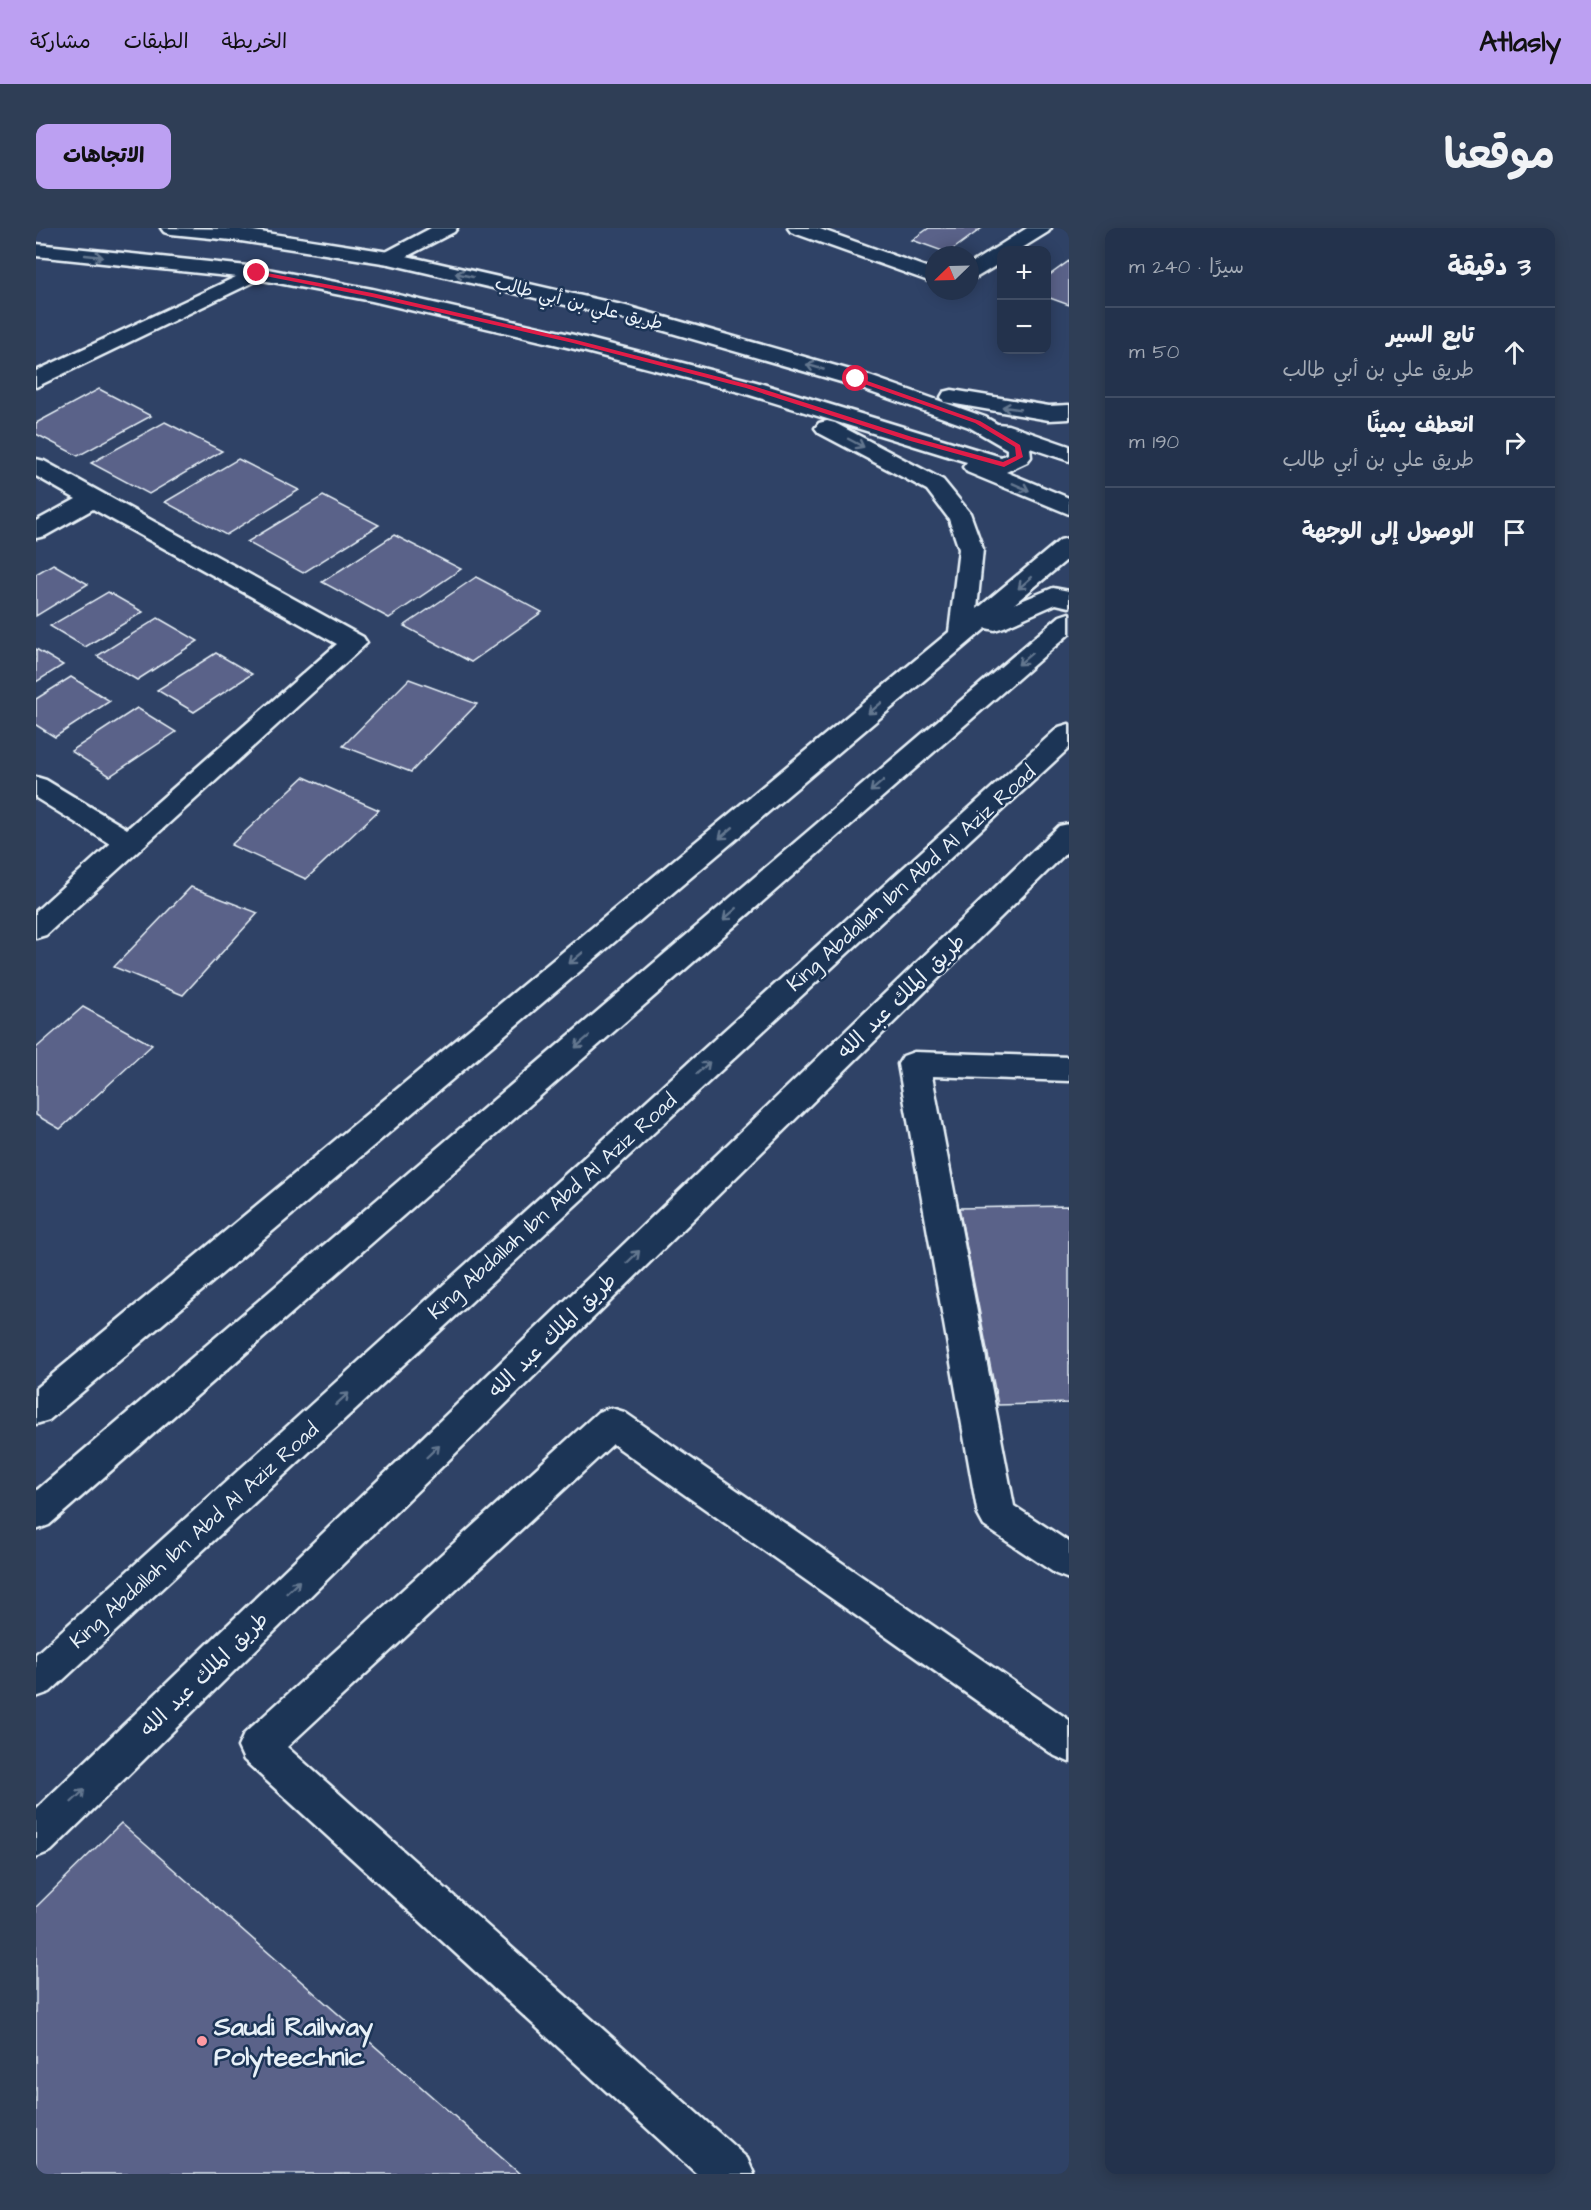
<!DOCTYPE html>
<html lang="ar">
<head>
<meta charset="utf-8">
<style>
	:root { --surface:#23324c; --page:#2f3e56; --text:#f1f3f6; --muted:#a3aab5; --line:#404d64; --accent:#bca0f2 }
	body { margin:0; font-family:"Architects Daughter","Playpen Sans Arabic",sans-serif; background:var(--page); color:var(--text); direction:rtl }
	.controls { position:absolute; right:18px; top:18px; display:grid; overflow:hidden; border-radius:12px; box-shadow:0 3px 15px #0003 }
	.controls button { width:54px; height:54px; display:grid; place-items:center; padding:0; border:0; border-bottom:2px solid var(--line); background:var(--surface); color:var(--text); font:30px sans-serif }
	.compass { position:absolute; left:889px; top:18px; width:54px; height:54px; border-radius:50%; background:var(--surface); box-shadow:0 3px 15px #0003; rotate:247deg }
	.stop { position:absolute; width:18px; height:18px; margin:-14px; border:4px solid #e11d48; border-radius:50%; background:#fff }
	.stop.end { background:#e11d48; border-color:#fff; box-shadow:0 2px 6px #0008 }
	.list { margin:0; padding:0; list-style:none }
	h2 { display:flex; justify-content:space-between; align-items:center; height:78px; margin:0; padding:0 24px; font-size:26px }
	h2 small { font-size:20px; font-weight:400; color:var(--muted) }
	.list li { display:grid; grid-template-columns:39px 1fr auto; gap:18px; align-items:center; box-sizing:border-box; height:90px; padding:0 24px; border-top:2px solid var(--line) }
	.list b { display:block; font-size:22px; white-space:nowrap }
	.list p { margin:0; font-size:20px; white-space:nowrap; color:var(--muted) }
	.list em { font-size:20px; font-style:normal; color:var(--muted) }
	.icon { flex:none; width:33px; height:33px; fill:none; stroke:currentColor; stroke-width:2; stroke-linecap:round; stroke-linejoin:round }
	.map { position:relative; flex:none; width:1033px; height:1946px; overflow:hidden; direction:ltr; border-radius:12px }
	header { display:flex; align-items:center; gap:36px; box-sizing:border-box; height:84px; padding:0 30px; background:var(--accent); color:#111 }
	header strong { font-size:28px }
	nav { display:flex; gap:33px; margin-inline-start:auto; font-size:21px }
	.intro { display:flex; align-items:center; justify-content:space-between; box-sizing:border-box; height:144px; padding:0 36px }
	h1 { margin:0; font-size:42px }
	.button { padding:15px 27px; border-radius:12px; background:var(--accent); color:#111; font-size:21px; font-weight:700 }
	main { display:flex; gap:36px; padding:0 36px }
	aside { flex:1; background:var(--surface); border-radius:12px; box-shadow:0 3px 15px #0003 }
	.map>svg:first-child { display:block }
</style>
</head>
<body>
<header>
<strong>Atlasly</strong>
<nav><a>الخريطة</a><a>الطبقات</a><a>مشاركة</a></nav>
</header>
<div class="intro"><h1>موقعنا</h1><a class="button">الاتجاهات</a></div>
<main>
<aside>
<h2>3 دقيقة<small>سيرًا · 240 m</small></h2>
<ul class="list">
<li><svg class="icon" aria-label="ahead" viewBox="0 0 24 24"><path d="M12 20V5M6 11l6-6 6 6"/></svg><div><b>تابع السير</b><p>طريق علي بن أبي طالب</p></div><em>50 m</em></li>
<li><svg class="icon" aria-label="right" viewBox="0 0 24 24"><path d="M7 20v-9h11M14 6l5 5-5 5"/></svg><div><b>انعطف يمينًا</b><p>طريق علي بن أبي طالب</p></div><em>190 m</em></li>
<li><svg class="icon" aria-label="arrive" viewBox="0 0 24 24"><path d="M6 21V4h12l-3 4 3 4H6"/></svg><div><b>الوصول إلى الوجهة</b></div></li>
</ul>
</aside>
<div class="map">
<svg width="1033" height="1946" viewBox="0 0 1033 1946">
	<rect width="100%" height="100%" fill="#2f4266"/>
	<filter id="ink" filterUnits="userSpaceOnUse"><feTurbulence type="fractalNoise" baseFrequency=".0167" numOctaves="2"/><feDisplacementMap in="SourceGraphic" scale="12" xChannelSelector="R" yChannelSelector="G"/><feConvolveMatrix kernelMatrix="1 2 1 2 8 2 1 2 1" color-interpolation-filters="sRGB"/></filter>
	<g filter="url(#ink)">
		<g fill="#5a6289" stroke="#e8f1f8" stroke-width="1.5">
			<polygon points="893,0 946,0 912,25 876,12"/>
			<polygon points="1033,33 1033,77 1011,69 1011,49"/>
			<polygon points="63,161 115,188 42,228 0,206 0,195"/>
			<polygon points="129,194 186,223 113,266 55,235"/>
			<polygon points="202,231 263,262 190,307 129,274"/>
			<polygon points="287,268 343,297 267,345 211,314"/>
			<polygon points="358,307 425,341 353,390 286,354"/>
			<polygon points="17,336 52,356 0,388 0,346"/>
			<polygon points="440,349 506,384 435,434 368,398"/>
			<polygon points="72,364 107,384 49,419 14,398"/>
			<polygon points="122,390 162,413 101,452 61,428"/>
			<polygon points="0,421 27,437 0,454"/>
			<polygon points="180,425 216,446 158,484 121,462"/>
			<polygon points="35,449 74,473 19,509 0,497 0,471"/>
			<polygon points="373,451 441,476 375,544 307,518"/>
			<polygon points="101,480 140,504 74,548 35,523"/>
			<polygon points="268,549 343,582 270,651 195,617"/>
			<polygon points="155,659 222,685 147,767 78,739"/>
			<polygon points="47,779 116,817 24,901 0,887 0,820"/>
			<polygon points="1033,978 1033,1175 962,1177 923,980"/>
			<polygon points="85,1595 484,1946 0,1946 0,1679"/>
		</g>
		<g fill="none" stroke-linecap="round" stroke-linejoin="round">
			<g stroke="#e8f1f8" stroke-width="5">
				<g id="minor">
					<polygon points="395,0 421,0 418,4 360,34 353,36 346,34 343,30 346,26"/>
					<polygon points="752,0 781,0 898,42 898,55 755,4"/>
					<polygon points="991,0 1015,0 1012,4 983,22 966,22 966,34 941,49 934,51 934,36"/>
					<polygon points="221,39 228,41 232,45 228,49 0,159 0,143"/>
					<polygon points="0,231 8,233 327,409 331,415 10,707 0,710 0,683 74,616 0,570 0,549 10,552 91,601 301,416 57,281 9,308 0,310 0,293 40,271 0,248"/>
					<polygon points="878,824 1033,829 1033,853 896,848 978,1278 1033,1314 1033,1351 1020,1346 948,1298 942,1287 862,836 867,828"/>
					<polygon points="575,1180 588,1184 1033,1492 1033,1534 1019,1528 577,1216 251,1519 711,1930 718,1946 661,1946 208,1532 202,1519 208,1506 562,1184"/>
				</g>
			</g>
			<g stroke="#e8f1f8" stroke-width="5">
				<g id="major">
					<polygon points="125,0 205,1 353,24 590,78 828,146 949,189 961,196 972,197 1033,218 1033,233 994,220 995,229 991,234 970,244 1033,270 1033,286 931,244 927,239 931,234 704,164 535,120 336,73 221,51 0,28 0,16 221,39 336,61 538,107 720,154 965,229 971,226 971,221 933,199 812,156 577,88 353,36 205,13 135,6 128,4"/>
					<polygon points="916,162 1013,178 1033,177 1033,191 1013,192 908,174 905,169 908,164"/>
					<polygon points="791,193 799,195 907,252 934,285 947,321 941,381 1024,312 1033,310 1033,330 978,376 1017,360 1033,363 1033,379 1020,376 968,399 959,402 950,400 13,1192 0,1196 0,1160 913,404 923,321 913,291 891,262 783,205 779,200 783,195"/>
					<polygon points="1033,596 1033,622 15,1623 0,1629 0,1581 1023,598"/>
				</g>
			</g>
			<g stroke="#e8f1f8" stroke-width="5">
				<g id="highway">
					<polygon points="1033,385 1033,406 13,1297 0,1302 0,1263 1024,388"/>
					<polygon points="1033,496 1033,520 14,1464 0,1469 0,1426 1023,499"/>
				</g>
			</g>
			<use href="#minor" fill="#1d3557" fill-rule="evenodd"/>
			<use href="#major" fill="#1d3557" fill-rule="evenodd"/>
			<use href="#highway" fill="#1d3557" fill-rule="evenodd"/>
		</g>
		<defs><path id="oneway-shaft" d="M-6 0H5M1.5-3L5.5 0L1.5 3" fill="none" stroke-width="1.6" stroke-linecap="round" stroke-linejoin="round" transform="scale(1.5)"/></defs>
		<g stroke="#64778f">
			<use href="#oneway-shaft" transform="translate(58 28) rotate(6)"/>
			<use href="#oneway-shaft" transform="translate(428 47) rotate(-167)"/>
			<use href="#oneway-shaft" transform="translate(779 139) rotate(-164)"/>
			<use href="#oneway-shaft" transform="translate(975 180) rotate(-172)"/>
			<use href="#oneway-shaft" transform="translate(820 215) rotate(28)"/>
			<use href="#oneway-shaft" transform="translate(985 259) rotate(24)"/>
			<use href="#oneway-shaft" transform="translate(989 355) rotate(139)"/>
			<use href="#oneway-shaft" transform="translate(989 431) rotate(139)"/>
			<use href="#oneway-shaft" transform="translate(839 480) rotate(140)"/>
			<use href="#oneway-shaft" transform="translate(841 558) rotate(139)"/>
			<use href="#oneway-shaft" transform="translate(690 605) rotate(140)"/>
			<use href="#oneway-shaft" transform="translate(694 686) rotate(139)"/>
			<use href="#oneway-shaft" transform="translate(540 730) rotate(140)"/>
			<use href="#oneway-shaft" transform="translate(546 814) rotate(139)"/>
			<use href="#oneway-shaft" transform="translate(667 840) rotate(-42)"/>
			<use href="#oneway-shaft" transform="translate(597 1029) rotate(-44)"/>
			<use href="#oneway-shaft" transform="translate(306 1171) rotate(-42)"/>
			<use href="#oneway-shaft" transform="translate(397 1223) rotate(-44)"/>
			<use href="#oneway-shaft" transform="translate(257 1359) rotate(-44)"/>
			<use href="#oneway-shaft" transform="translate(42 1568) rotate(-44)"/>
		</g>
	</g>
	<polygon fill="#e11d48" points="221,43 336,65 540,112 714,157 876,209 967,234 980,228 979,219 939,195 817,152 820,149 944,193 984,217 987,229 968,239 871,212 710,160 537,115 336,69 219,46"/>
	<circle fill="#ff9aa2" stroke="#1d3557" stroke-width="2" cx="166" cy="1813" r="6"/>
	<g text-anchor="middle" stroke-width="5" stroke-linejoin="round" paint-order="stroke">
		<g font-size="18" fill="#e8f1f8" stroke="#1d3557">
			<text transform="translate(543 75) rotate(14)" y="6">طريق علي بن أبي طالب</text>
		</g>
		<g font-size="21" fill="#e8f1f8" stroke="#1d3557">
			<text transform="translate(875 650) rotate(-42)" y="7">King Abdallah Ibn Abd Al Aziz Road</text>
			<text transform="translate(865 768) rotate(-44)" y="7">طريق الملك عبد الله</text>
			<text transform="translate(516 978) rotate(-42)" y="7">King Abdallah Ibn Abd Al Aziz Road</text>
			<text transform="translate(516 1107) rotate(-44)" y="7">طريق الملك عبد الله</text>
			<text transform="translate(158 1307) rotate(-42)" y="7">King Abdallah Ibn Abd Al Aziz Road</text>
			<text transform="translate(168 1446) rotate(-44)" y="7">طريق الملك عبد الله</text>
		</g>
		<g font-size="26" font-weight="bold" fill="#e8f1f8" stroke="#1d3557" text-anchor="start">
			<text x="178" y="1807">Saudi Railway<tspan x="178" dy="30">Polyteechnic</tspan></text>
		</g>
	</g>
</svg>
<div class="controls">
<button>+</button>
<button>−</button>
</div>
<svg class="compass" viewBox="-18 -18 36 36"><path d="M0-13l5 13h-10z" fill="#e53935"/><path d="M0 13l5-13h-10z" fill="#a3aab5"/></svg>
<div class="stop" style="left:820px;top:151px"></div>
<div class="stop end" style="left:221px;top:45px"></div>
</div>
</main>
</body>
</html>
